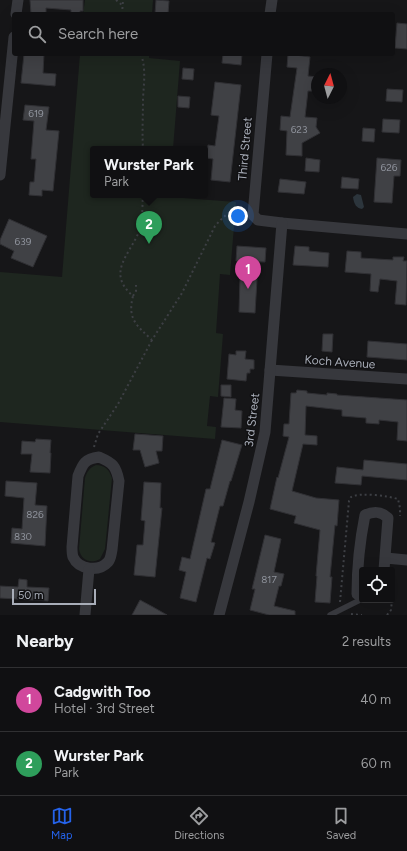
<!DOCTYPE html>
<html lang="en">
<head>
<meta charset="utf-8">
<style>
	:root { --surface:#101012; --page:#19191b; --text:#f1f3f6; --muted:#9c9d9f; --line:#303032; --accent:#2563eb }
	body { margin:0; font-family:Figtree,sans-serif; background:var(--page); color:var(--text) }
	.controls { position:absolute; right:12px; bottom:12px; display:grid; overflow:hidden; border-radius:4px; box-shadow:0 4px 16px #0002 }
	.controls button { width:36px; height:36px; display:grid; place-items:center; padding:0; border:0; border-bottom:1px solid var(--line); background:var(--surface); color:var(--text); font:20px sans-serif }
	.compass { position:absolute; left:311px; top:68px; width:36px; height:36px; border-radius:50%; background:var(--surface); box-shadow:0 4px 16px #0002; rotate:6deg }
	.scale { position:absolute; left:12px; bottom:10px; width:84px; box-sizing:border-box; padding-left:4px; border:2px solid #a8adb8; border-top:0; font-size:11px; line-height:14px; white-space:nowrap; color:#a8adb8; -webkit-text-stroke:3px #111113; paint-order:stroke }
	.you { position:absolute; left:238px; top:216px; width:14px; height:14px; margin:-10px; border:3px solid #fff; border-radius:50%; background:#1a73e8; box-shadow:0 0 0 6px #1a73e833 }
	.badge { display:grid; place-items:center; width:26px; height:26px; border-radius:50%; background:var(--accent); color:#fff; font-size:13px; font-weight:700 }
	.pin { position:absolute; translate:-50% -33px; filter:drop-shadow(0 1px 2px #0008) }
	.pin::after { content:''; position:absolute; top:21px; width:14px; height:12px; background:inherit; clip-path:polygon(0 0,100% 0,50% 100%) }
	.popup { position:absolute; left:90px; top:146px; width:118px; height:52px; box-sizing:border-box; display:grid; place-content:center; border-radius:4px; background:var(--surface); filter:drop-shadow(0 1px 3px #0005); font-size:13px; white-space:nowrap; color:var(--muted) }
	.popup b { font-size:15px; color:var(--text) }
	.popup::after { content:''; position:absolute; left:50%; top:100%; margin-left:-8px; border:8px solid transparent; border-top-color:var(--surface) }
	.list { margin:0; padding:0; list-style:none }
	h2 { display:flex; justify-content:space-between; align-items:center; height:52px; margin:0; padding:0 16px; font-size:17px }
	h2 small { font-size:13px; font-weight:400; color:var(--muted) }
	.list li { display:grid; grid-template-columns:26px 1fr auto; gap:12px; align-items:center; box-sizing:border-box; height:64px; padding:0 16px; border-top:1px solid var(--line) }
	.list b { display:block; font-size:15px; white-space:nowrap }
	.list p { margin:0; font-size:13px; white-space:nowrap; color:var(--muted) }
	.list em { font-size:13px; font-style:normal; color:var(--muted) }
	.icon { flex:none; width:22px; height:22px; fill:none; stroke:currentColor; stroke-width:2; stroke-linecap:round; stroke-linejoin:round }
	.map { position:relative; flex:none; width:407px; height:615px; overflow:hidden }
	.search { position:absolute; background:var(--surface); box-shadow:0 4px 16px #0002; left:12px; right:12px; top:12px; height:44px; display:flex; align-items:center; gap:10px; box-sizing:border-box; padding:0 14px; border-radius:4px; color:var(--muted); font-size:15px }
	.sheet { height:180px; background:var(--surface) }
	nav { display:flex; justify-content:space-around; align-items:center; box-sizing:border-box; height:56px; border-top:1px solid var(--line); background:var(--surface); font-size:11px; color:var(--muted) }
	nav a { display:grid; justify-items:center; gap:2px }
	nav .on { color:var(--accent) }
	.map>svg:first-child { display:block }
</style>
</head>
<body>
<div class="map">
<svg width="407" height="615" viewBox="0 0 407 615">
	<rect width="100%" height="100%" fill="#161618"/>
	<g fill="#1e261f">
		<polygon points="85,0 153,0 152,14 83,14"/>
		<polygon points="80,54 149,54 149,58 180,61 173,149 93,149 93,195 170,195 170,197 236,202 230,275 220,274 216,333 223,334 218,397 210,396 207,426 216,427 215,439 0,422 0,272 62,277"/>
		<path d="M96 465C105 465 109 470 112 478L105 549 100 559C91 564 81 561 79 549L85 478C87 472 89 468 96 465Z"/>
	</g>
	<path fill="#2c353c" d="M357 194 361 195 364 207 362 209C356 208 354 204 353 197Z"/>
	<g fill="#404145" stroke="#303034">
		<polygon points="30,0 83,0 83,11 80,11 80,14 71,14 71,10 46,8 46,14 31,14"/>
		<polygon points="156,0 169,1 168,14 155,14"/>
		<polygon points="397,23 407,24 407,49 395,48"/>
		<polygon points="24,54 44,54 43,73 56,74 55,86 21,83"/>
		<polygon points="223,54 242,54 241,65 222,63"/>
		<polygon points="288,54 310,57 308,76 317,77 317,91 308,91 305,117 317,118 316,127 320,133 302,143 302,156 286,155 287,131 280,130 281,116 290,117 297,68 287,67"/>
		<polygon points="183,68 194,69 193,80 182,79"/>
		<polygon points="215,82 241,85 230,182 211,180 213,159 207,158 208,145 215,146 219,116 211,115"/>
		<polygon points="387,89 403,90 402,102 386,101"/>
		<polygon points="178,96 190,97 189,108 178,107"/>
		<polygon points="25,105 49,107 46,130 59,131 53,191 42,190 42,196 29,195 30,182 34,182 36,159 31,159 34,121 23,120"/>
		<polygon points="383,119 400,120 399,133 382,132"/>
		<polygon points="363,128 375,129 374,142 362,141"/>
		<polygon points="306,158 320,160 319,172 305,171"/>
		<polygon points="377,158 401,160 400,176 394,176 392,203 374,202"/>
		<polygon points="342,177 359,179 358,189 341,188"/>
		<polygon points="280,179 306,182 304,194 278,192"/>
		<polygon points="9,219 47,236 33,267 11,258 14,251 0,244 0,240"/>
		<polygon points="237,246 266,248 265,262 236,261"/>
		<polygon points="295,246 309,247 309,251 329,253 328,267 293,265"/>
		<polygon points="347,251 361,252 361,258 393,260 393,257 404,257 403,261 407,261 406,305 395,304 397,281 380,279 378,292 370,291 371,274 345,272"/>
		<polygon points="240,278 257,279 255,313 239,312"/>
		<polygon points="323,334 333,334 332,352 322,351"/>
		<polygon points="368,341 407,344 407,360 367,357"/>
		<polygon points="236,351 246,351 245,359 254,360 254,369 250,369 250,373 247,373 246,381 227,379 229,354 236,355"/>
		<polygon points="221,385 231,385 231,397 221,396"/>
		<polygon points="297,390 307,391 307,393 327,395 327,393 337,394 337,395 407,400 407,441 397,440 398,422 379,420 379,424 366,423 366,418 342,416 342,410 306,406 305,435 317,436 317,445 303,444 292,491 316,498 339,500 337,526 335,525 330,577 332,577 330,603 315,602 317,576 316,576 320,530 294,523 296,516 270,509 277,477 278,478 289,437 283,436 284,424 289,424 291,393 296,393"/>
		<polygon points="224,398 236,399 235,410 242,411 241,428 221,427"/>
		<polygon points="135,434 163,436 162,451 156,451 159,463 145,467 140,450 133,450"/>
		<polygon points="36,439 51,440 50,453 51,453 50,473 30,472 32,454 21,454 22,441 35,442"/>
		<polygon points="222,440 242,445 231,481 230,481 223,506 220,506 211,542 215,543 210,559 207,558 196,602 180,598 186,572 179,570 182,557 190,559 206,489 210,489"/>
		<polygon points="364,460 407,464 407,480 362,476 361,485 335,483 337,467 363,470"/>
		<polygon points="6,481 37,483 35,505 47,506 45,546 11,543 12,528 22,529 24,498 5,496"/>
		<polygon points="144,482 161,483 160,508 162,508 155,577 134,575 137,545 143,545 145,521 141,520"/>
		<polygon points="265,535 281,539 274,572 284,574 281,586 279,586 274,606 295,611 295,615 269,615 250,610 255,589 252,589"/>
		<polygon points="19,579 27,580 27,587 49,588 48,601 0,598 0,586 18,587"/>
		<polygon points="140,600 153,607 167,615 132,615"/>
	</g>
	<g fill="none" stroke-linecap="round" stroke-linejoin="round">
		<g stroke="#3d3f44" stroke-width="2" stroke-dasharray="2 3" stroke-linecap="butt">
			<polyline points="116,0 122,5"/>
			<polyline points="122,14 123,0"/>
			<path d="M141 54C146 69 144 82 143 98 143 115 142 132 143 149"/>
			<path d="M143 195C142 206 143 219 140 229 131 254 105 272 133 296 127 319 137 326 152 340L182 293 215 226C222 218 228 212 238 209"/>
			<polyline points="133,296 136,291 136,285"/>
			<polyline points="94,447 98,434 118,404 152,340"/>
			<polyline points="392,599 394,576"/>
			<path d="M340 602 349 501 351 497C360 492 388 496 398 499L400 508V516"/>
			<polyline points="351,614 362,615"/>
			<polyline points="387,615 391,610 392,600"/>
		</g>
		<polyline stroke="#37383d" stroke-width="5.5" points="330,615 362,599"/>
		<g stroke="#37383d" stroke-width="11">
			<polyline points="16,14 18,0"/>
			<polyline points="270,14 272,0"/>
			<polyline points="267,54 253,215 258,220 282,223 407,234"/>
			<polyline points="0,175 14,37"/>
			<polyline points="270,370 407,379"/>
			<path d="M99 457C113 463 116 466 119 481L112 550C111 554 111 559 108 562 99 572 79 570 73 557 72 554 72 550 72 547L78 476C83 463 85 459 99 457Z"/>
			<polyline points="386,558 407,560"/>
			<path d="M362 597 357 594C357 568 360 540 365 515 374 511 381 511 388 518L384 570"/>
			<polyline points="85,615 89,569"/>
			<polyline points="219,615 249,502 265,432 282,223"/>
		</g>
	</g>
	<g text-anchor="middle" stroke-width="3" stroke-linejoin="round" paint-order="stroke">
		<g font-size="10" fill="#8e929b">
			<text x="36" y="117">619</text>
			<text x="299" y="133">623</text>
			<text x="389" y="171">626</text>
			<text x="23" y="245">639</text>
			<text x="35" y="518">826</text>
			<text x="23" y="540">830</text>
			<text x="269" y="583">817</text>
		</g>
		<g font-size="12" fill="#a8adb8" stroke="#111113">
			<text transform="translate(245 149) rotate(-85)" y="4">Third Street</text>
			<text transform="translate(340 362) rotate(4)" y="4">Koch Avenue</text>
			<text transform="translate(252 420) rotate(-83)" y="4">3rd Street</text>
		</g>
	</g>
</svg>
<div class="controls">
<button><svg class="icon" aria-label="locate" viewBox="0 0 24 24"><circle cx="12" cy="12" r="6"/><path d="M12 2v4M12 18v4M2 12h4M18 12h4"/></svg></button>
</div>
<svg class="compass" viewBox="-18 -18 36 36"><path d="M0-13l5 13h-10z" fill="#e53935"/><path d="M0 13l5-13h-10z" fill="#9c9d9f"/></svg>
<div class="scale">50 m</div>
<div class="you"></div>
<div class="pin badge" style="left:248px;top:289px;background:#d1479c">1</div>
<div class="pin badge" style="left:149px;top:244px;background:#2e9e5b">2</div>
<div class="popup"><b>Wurster Park</b>Park</div>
<div class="search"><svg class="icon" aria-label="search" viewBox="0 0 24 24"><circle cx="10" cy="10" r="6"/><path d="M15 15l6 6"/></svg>Search here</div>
</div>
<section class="sheet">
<h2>Nearby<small>2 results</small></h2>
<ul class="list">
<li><span class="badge" style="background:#d1479c">1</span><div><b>Cadgwith Too</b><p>Hotel · 3rd Street</p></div><em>40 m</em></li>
<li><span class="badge" style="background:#2e9e5b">2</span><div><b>Wurster Park</b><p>Park</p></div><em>60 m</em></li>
</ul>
</section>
<nav>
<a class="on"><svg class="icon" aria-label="map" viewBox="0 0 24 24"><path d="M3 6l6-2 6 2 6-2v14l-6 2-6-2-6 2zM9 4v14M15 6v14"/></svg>Map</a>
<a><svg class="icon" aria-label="directions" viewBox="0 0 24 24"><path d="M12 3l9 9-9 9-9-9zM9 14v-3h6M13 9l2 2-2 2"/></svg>Directions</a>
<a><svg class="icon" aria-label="saved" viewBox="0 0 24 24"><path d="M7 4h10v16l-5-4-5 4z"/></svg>Saved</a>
</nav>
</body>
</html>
